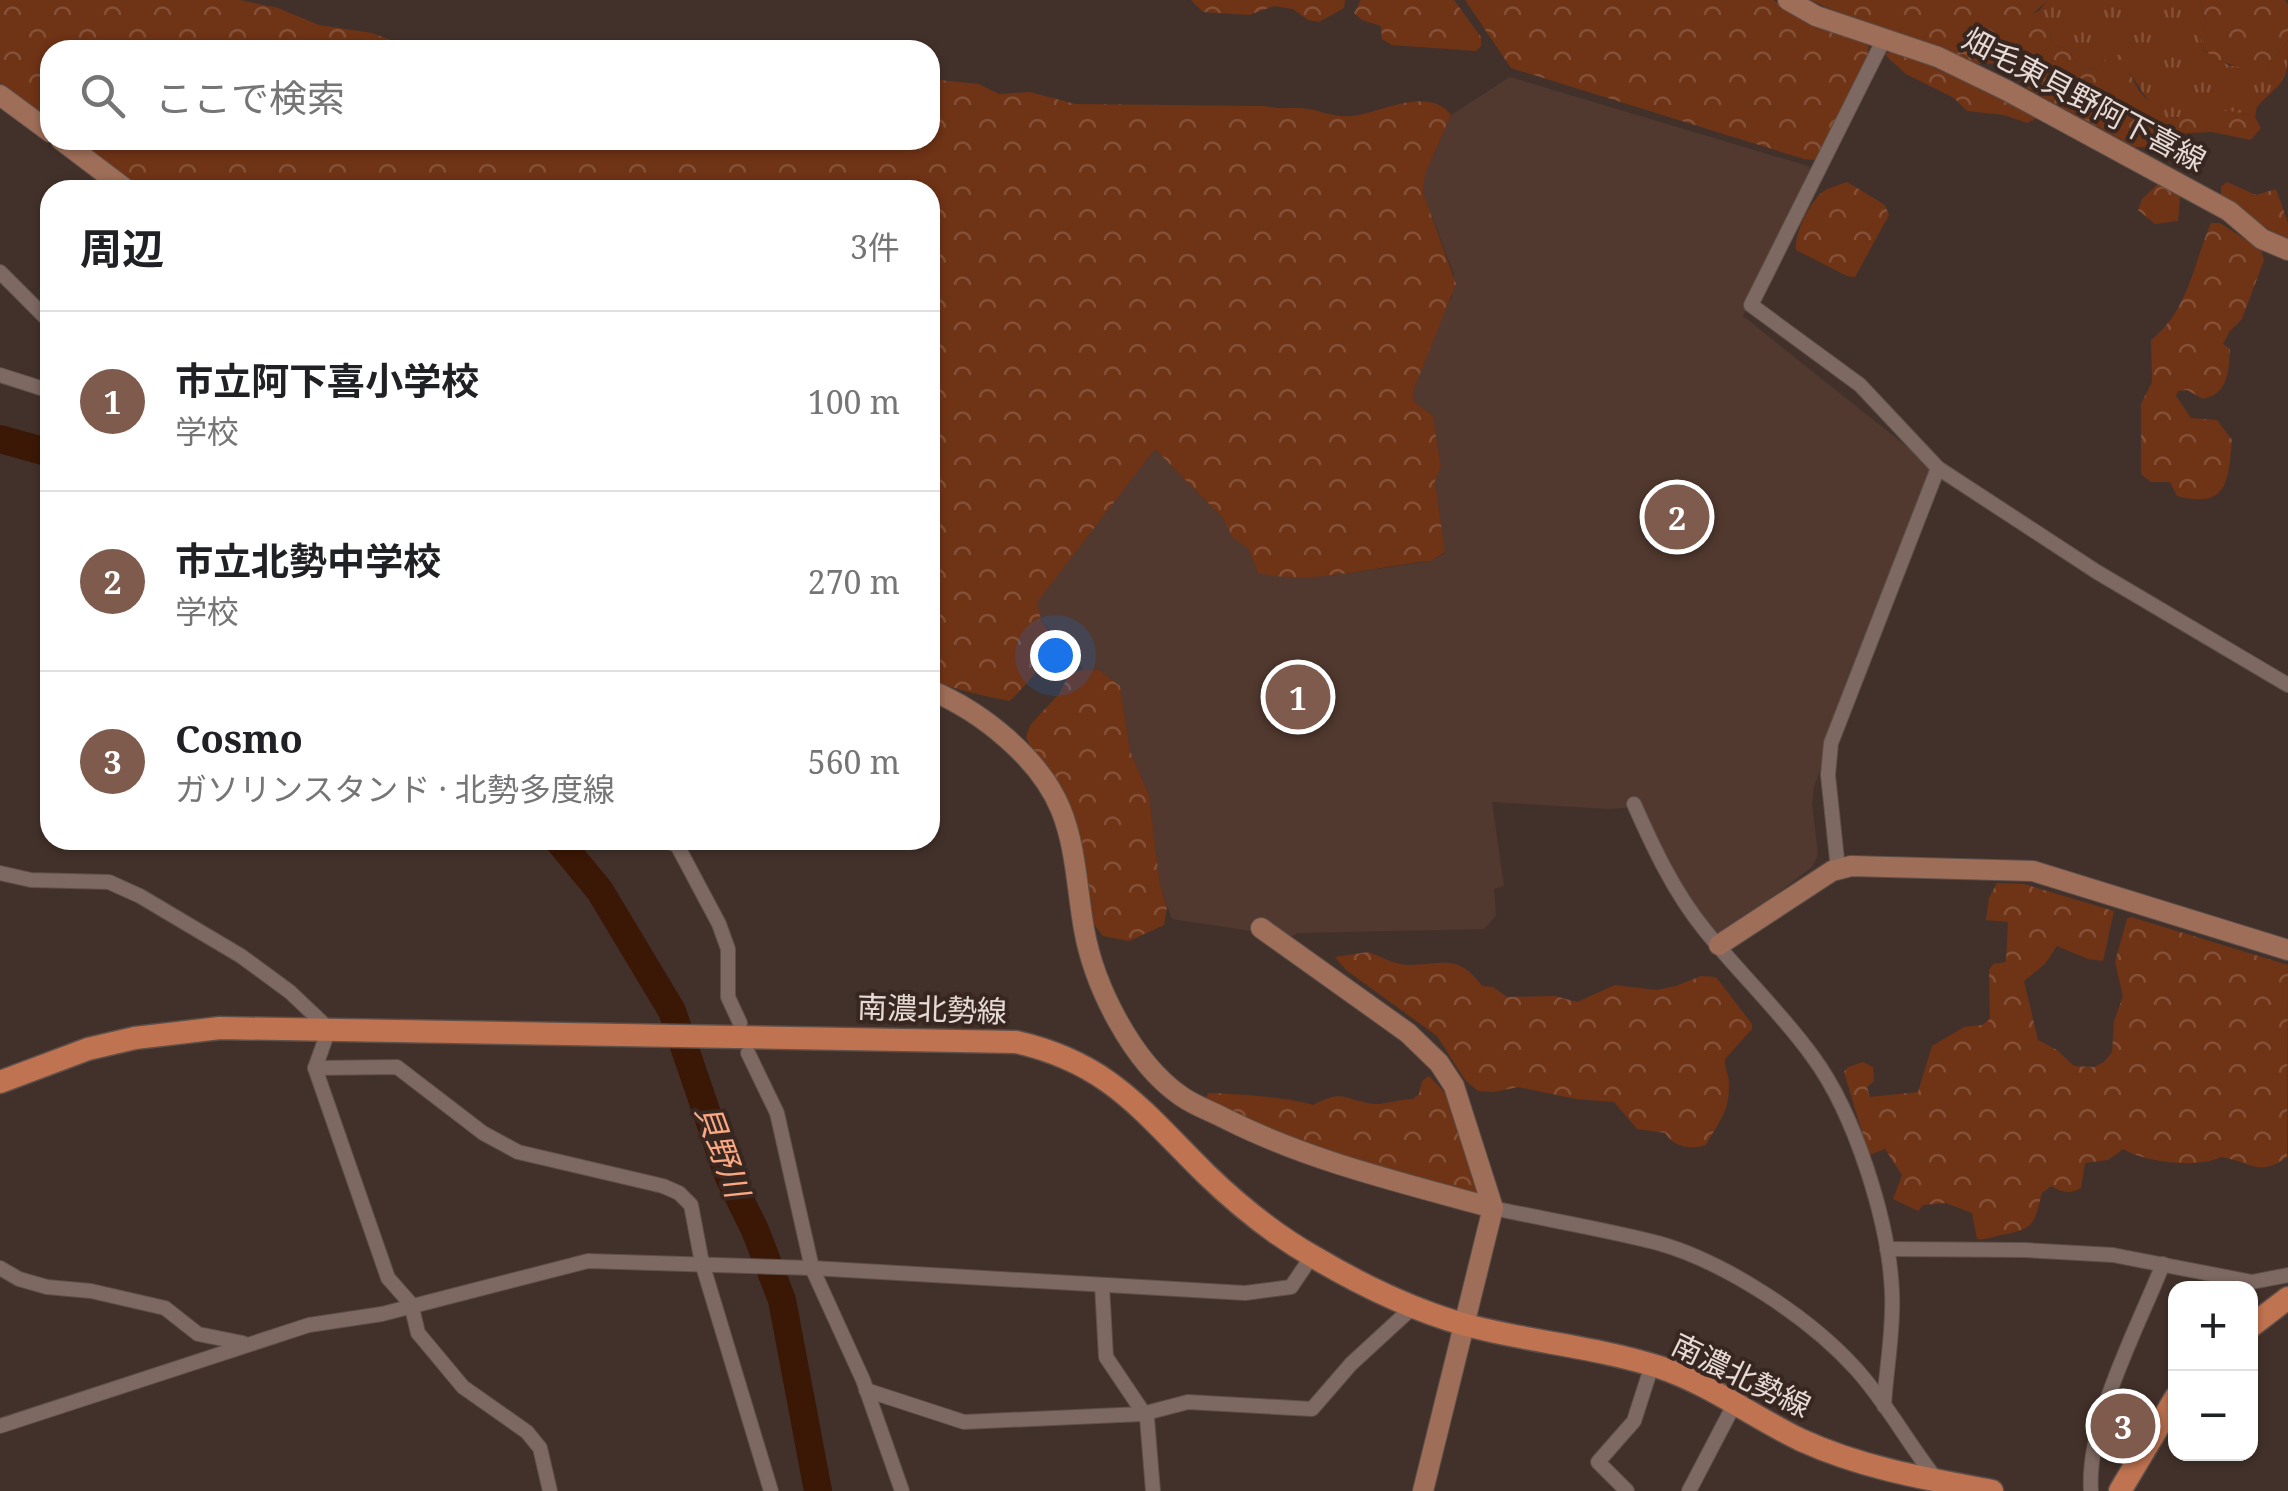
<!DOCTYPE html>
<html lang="ja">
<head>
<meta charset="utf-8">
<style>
	:root { --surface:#fff; --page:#f2f2f2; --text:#202124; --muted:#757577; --line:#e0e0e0; --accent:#7e5b4c }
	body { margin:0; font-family:"Noto Serif","Noto Sans JP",serif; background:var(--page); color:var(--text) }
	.controls { position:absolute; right:30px; bottom:30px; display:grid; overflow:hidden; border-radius:20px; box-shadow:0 2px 8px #0004 }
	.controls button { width:90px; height:90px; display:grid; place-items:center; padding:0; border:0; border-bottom:2px solid var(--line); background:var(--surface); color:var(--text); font:50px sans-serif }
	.you { position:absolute; left:1055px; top:655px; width:35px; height:35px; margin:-25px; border:8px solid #fff; border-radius:50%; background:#1a73e8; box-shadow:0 0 0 15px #1a73e833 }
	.badge { display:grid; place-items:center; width:65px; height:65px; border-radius:50%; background:var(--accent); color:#fff; font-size:32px; font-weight:700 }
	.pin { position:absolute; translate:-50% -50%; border:5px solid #fff; box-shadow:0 2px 10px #0006 }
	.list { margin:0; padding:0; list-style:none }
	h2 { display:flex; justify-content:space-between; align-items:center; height:130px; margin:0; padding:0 40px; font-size:42px }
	h2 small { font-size:32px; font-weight:400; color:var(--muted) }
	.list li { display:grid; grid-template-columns:65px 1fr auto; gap:30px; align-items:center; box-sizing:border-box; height:180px; padding:0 40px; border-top:2px solid var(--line) }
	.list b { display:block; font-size:38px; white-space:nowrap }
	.list p { margin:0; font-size:32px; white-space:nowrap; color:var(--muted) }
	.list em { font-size:32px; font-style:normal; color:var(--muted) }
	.icon { flex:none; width:55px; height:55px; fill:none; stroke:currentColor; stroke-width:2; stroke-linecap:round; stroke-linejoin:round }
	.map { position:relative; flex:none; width:2288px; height:1491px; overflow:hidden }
	.search { position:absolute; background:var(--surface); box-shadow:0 2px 8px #0004; left:40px; top:40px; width:900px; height:110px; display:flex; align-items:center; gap:25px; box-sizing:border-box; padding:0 35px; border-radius:30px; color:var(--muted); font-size:38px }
	.panel { position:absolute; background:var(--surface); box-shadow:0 2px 8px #0004; left:40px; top:180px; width:900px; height:670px; border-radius:30px }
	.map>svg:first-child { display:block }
</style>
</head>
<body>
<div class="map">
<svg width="2288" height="1491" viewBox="0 0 2288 1491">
	<defs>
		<pattern id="grass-tufts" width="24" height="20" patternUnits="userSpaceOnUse" patternTransform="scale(2.5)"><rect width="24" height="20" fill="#6f3316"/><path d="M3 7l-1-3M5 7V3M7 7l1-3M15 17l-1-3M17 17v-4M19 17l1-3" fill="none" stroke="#845037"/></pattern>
		<pattern id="forest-crowns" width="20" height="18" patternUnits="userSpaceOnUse" patternTransform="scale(2.5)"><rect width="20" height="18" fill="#6f3316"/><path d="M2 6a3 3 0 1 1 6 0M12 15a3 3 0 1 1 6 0" fill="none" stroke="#845037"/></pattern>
	</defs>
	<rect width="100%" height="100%" fill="#42312a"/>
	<polygon fill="#51392f" points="1510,77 1808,166 1813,172 1743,316 1930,465 1930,474 1814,787 1812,803 1818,855 1812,867 1723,935 1714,935 1653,861 1638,807 1609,809 1492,802 1504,886 1494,889 1496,916 1484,929 1297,933 1290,938 1269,921 1251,922 1251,931 1172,919 1160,885 1149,795 1130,751 1120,686 1099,670 1084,669 1041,620 1036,602 1155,449 1223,518 1234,538 1248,548 1258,573 1331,576 1431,561 1445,553 1435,481 1441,467 1433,416 1414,402 1413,391 1445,309 1452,297 1454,275 1423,192 1425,174 1451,115"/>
	<path fill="url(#grass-tufts)" d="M2047 0H2200L2206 22 2201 35 2204 51 2230 66H2267L2288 41C2288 86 2285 77 2257 107L2255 117 2243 113 2165 118C2141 99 2135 70 2111 55L2098 68 2083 69 2065 48 2054 45 2050 32 2029 17 2040 10Z"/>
	<g fill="url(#forest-crowns)">
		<polygon points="0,0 240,0 278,8 319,25 372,33 418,50 50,50 50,120 0,84"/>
		<polygon points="1191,0 1345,0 1344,8 1319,22 1308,20 1293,9 1274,6 1249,15 1203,12"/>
		<polygon points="1361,0 1454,0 1481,37 1481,46 1476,51 1392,45 1382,39 1381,26 1362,20 1354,13"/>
		<polygon points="1465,0 1773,0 1819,25 1868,42 1869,55 1822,155 1815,160 1804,159 1511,68"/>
		<path d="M1810 0H2047L2030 17 2050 32 2054 45 2065 48 2083 69 2098 68 2111 55H2120L2139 91 2165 118H2177L2192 110 2205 115C2220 107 2240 112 2255 117L2261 128 2251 140 2212 132 2167 134 2145 147H2135L2021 85 2012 69 2004 63 1979 64 1858 21Z"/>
		<polygon points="2200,0 2285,0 2288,5 2288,41 2267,66 2251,71 2217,60 2204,50 2201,35 2206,21"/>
		<polygon points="1895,50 2032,112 2037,118 2027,123 2004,115 1967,111 1954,98 1906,74 1884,54"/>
		<path d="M930 79 979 84 999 94 1030 92 1075 104 1265 106C1277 109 1285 108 1297 108 1316 108 1333 118 1352 116 1380 113 1429 85 1451 115L1425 174 1423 192 1456 284 1413 391 1414 402 1433 416 1441 467 1435 481 1445 552 1431 561C1376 566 1312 586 1258 573L1248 548 1233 538 1223 518 1155 449 1037 602 1041 620 1054 639C1045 664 1029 682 1010 701 983 696 956 690 930 679V190H145L77 140H930Z"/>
		<path d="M1847 182 1885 205 1889 215 1855 277 1847 276 1796 250C1794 234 1810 201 1824 191 1830 187 1840 185 1847 182Z"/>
		<polygon points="2227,182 2256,195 2276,189 2288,223 2288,241 2221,200 2221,187"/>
		<polygon points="2159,183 2180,197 2178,221 2155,224 2138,210 2142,199"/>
		<path d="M2211 223H2220L2261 250 2264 260 2242 319 2230 331 2223 344 2230 349C2229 371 2228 394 2203 399L2187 390 2178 391 2176 396 2191 418 2217 420 2232 440C2228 482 2228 509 2177 496L2170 482H2151L2141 474V404L2152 382 2151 340C2189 310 2193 264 2211 223Z"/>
		<polygon points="1084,669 1099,670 1120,686 1130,751 1149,795 1160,885 1167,907 1164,925 1129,941 1103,936 1093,923 1026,736 1031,724 1059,694 1069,675"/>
		<path d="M1997 883 2024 884 2114 911 2103 961 2088 959 2057 946 2045 964 2024 981 2038 1040 2057 1050 2074 1066 2094 1067 2104 1062 2112 1052 2114 1021 2123 996 2115 962 2127 919 2131 917 2288 965 2287 1157C2259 1178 2249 1161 2221 1157 2198 1169 2145 1162 2123 1149L2108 1160 2085 1163 2081 1188C2070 1194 2063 1193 2051 1186L2042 1193C2034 1224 2035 1229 2001 1235 1991 1237 1987 1240 1977 1239L1972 1213 1946 1203 1923 1205 1918 1211 1893 1199 1902 1175 1885 1149 1869 1155 1844 1072 1848 1067 1863 1062 1873 1067 1874 1081 1867 1087 1870 1097 1918 1092 1932 1046 1964 1027 1982 1025 1990 1019 1989 970 1993 964 2006 962 2008 922 1986 920 1989 898Z"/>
		<path d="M1368 952C1380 956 1395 965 1408 965 1443 965 1458 953 1482 986L1493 987 1507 997 1555 996 1577 1002 1615 985 1656 990 1676 986 1701 976 1716 977 1752 1024V1029L1725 1059C1724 1069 1729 1074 1729 1084 1729 1114 1719 1121 1706 1145 1690 1150 1674 1147 1665 1133L1637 1129 1614 1102 1576 1099 1518 1087 1494 1092 1478 1091 1465 1080 1437 1036 1346 970 1335 957Z"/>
		<path d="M1429 1076 1447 1095 1482 1192 1477 1196 1300 1142 1204 1100 1209 1093C1239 1094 1285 1097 1313 1105 1344 1088 1344 1100 1374 1104 1381 1105 1402 1099 1413 1099L1419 1094 1422 1081Z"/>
	</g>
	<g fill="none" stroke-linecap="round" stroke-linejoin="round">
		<g stroke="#3b1705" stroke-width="28">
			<polyline points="0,439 50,453"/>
			<polyline points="558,840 600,891 672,1011 728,1175 755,1230 782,1300 818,1491"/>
		</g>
		<g stroke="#5d4f49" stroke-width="16">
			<g id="street">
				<polyline points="1884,39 1751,305 1860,385 1938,468 2097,572 2288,685"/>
				<polyline points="0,272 50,322"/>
				<polyline points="0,375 50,391"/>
				<path d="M1634 804C1653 847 1674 892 1704 929 1739 973 1780 1011 1813 1057 1855 1114 1889 1222 1892 1292 1894 1331 1886 1368 1884 1406"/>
				<polyline points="662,840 677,845 719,924 728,949 728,997 740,1023"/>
				<polyline points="1838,869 1828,775 1831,743 1938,468"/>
				<polyline points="0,873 31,880 109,882 140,896 241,956 290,992 329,1029 315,1068 388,1278 411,1304 418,1333 463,1387 527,1432 540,1448 550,1491"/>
				<polyline points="748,1053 777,1113 812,1268 863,1380 902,1491"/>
				<polyline points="315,1068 397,1067 483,1133 518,1152 663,1186 679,1193 691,1205 702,1263 771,1491"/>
				<path d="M1493 1208C1548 1220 1604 1229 1658 1243 1725 1262 1809 1317 1856 1369 1887 1403 1908 1444 1937 1480"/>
				<polyline points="1887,1249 2025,1250 2113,1255 2252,1282 2288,1275"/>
				<polyline points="0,1268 19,1279 47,1287 91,1291 165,1308 198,1334 243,1343"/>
				<polyline points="1102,1285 1106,1357 1147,1418 1153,1491"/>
				<polyline points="866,1390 964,1422 1142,1414 1188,1402 1312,1409 1351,1364 1414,1306"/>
				<polyline points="0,1426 309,1325 382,1314 588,1261 812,1268 1245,1293 1291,1287 1312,1256"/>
				<polyline points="1627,1491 1598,1462 1634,1421 1652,1365"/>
				<polyline points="1689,1491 1735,1403"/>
				<path d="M2091 1491C2086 1424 2138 1327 2163 1264"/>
			</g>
		</g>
		<g stroke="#5d4f49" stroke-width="22">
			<g id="secondary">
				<polyline points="1788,0 1816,16 1938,57 2006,90 2229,211 2262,239 2288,250"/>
				<polyline points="0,95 50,132"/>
				<polyline points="61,140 127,190"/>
				<path d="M930 690C981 711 1040 758 1061 810 1076 847 1077 890 1084 929 1094 986 1132 1062 1181 1096 1195 1106 1213 1112 1228 1120 1312 1162 1404 1183 1493 1208"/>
				<polyline points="1261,928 1408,1033 1439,1063 1454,1086 1493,1208 1423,1491"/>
				<polyline points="1719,945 1832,871 1851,866 2033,871 2288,950"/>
			</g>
		</g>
		<g stroke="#5d4f49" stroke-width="25">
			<g id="primary">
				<path d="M0 1082 88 1049 135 1038 220 1028 1016 1042C1109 1063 1142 1111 1206 1174 1238 1205 1275 1235 1314 1257 1361 1285 1413 1310 1466 1325 1530 1342 1597 1347 1659 1367 1710 1384 1753 1417 1801 1440 1862 1468 1927 1479 1992 1491"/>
				<polyline points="2250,1327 2288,1298"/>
				<polyline points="2120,1491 2176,1397"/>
			</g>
		</g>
		<use href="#street" stroke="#7d6961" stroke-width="14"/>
		<use href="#secondary" stroke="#9e6e58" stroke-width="20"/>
		<use href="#primary" stroke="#c07350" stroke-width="22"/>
	</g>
	<g text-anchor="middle" stroke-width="8" stroke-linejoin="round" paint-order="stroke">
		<g font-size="30" fill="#e6dad6" stroke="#382720">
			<text transform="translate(2084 100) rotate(28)" y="10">畑毛東貝野阿下喜線</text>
			<text transform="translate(932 1010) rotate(2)" y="10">南濃北勢線</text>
			<text transform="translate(1741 1376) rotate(26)" y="10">南濃北勢線</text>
		</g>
		<g font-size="32" font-style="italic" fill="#faa782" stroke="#382720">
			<text transform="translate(722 1151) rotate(70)" y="11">貝野川</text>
		</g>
	</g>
</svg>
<div class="controls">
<button>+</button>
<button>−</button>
</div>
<div class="you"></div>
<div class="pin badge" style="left:1298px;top:697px">1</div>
<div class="pin badge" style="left:1677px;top:517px">2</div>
<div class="pin badge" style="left:2123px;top:1426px">3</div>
<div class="search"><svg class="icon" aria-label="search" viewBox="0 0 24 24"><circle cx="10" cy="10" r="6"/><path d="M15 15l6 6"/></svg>ここで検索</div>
<section class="panel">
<h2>周辺<small>3件</small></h2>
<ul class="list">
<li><span class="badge">1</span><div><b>市立阿下喜小学校</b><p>学校</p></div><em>100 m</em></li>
<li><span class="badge">2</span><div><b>市立北勢中学校</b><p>学校</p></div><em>270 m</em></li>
<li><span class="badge">3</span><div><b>Cosmo</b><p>ガソリンスタンド · 北勢多度線</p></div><em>560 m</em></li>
</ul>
</section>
</div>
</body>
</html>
